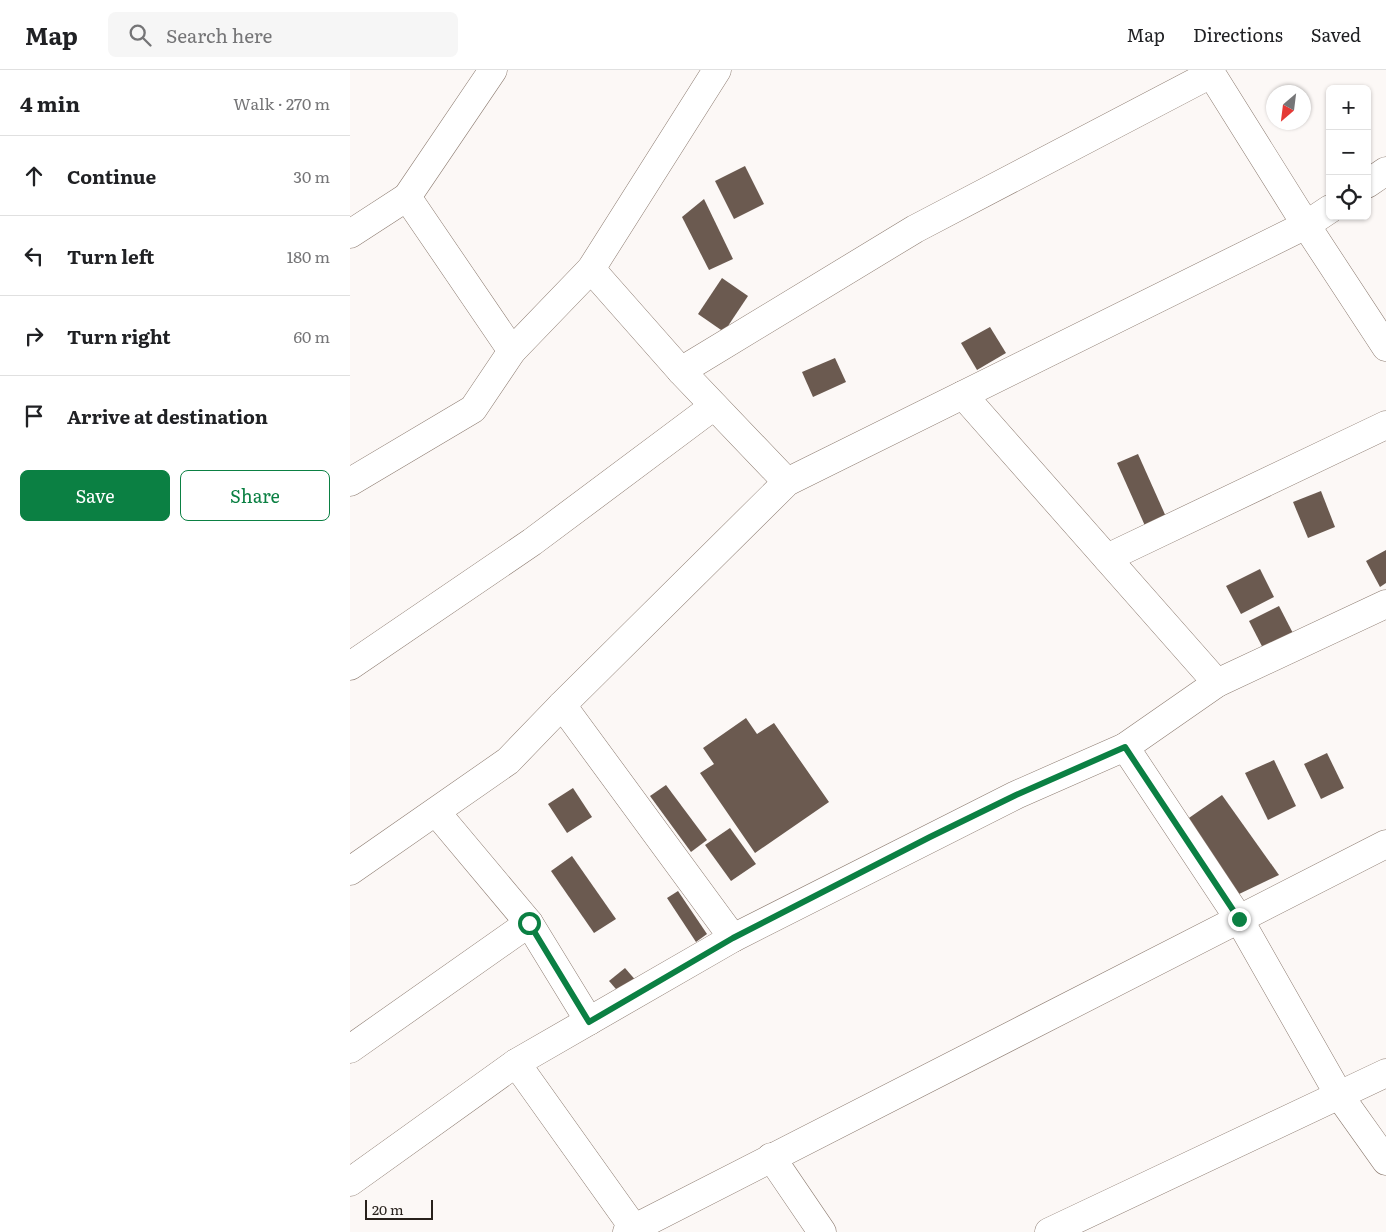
<!DOCTYPE html>
<html lang="en">
<head>
<meta charset="utf-8">
<style>
	:root { --surface:#fff; --page:#f6f6f6; --text:#202124; --muted:#757577; --line:#e0e0e0; --accent:#0b8043 }
	body { margin:0; font-family:Literata,serif; background:var(--page); color:var(--text) }
	.controls { position:absolute; right:15px; top:15px; display:grid; overflow:hidden; border-radius:8px; box-shadow:0 1px 4px #0004 }
	.controls button { width:45px; height:45px; display:grid; place-items:center; padding:0; border:0; border-bottom:1px solid var(--line); background:var(--surface); color:var(--text); font:25px sans-serif }
	.compass { position:absolute; left:916px; top:15px; width:45px; height:45px; border-radius:50%; background:var(--surface); box-shadow:0 1px 4px #0004; rotate:208deg }
	.scale { position:absolute; left:15px; bottom:12px; width:68px; box-sizing:border-box; padding-left:5px; border:2px solid #28211c; border-top:0; font-size:14px; line-height:18px; white-space:nowrap; color:#28211c; -webkit-text-stroke:4px #fcf8f6; paint-order:stroke }
	.stop { position:absolute; width:15px; height:15px; margin:-11px; border:4px solid #0b8043; border-radius:50%; background:#fff }
	.stop.end { background:#0b8043; border-color:#fff; box-shadow:0 1px 5px #0008 }
	.list { margin:0; padding:0; list-style:none }
	h2 { display:flex; justify-content:space-between; align-items:center; height:65px; margin:0; padding:0 20px; font-size:21px }
	h2 small { font-size:16px; font-weight:400; color:var(--muted) }
	.list li { display:grid; grid-template-columns:32px 1fr auto; gap:15px; align-items:center; box-sizing:border-box; height:80px; padding:0 20px; border-top:1px solid var(--line) }
	.list b { display:block; font-size:19px; white-space:nowrap }
	.list em { font-size:16px; font-style:normal; color:var(--muted) }
	.actions { display:flex; gap:10px; padding:15px 20px }
	.actions a { flex:1; padding:11px 0; border:1px solid var(--accent); border-radius:8px; text-align:center; font-size:18px; color:var(--accent) }
	.actions .main { background:var(--accent); color:#fff }
	.icon { flex:none; width:28px; height:28px; fill:none; stroke:currentColor; stroke-width:2; stroke-linecap:round; stroke-linejoin:round }
	.map { position:relative; flex:none; width:1036px; height:1162px; overflow:hidden }
	header { display:flex; align-items:center; gap:30px; box-sizing:border-box; height:70px; padding:0 25px; background:var(--surface); border-bottom:1px solid var(--line) }
	header strong { font-size:24px }
	nav { display:flex; gap:28px; margin-inline-start:auto; font-size:18px }
	.search { width:350px; height:45px; background:var(--page); display:flex; align-items:center; gap:12px; box-sizing:border-box; padding:0 18px; border-radius:8px; color:var(--muted); font-size:19px }
	main { display:flex }
	aside { flex:1; background:var(--surface) }
	.map>svg:first-child { display:block }
</style>
</head>
<body>
<header>
<strong>Map</strong>
<div class="search"><svg class="icon" aria-label="search" viewBox="0 0 24 24"><circle cx="10" cy="10" r="6"/><path d="M15 15l6 6"/></svg>Search here</div>
<nav><a>Map</a><a>Directions</a><a>Saved</a></nav>
</header>
<main>
<aside>
<h2>4 min<small>Walk · 270 m</small></h2>
<ul class="list">
<li><svg class="icon" aria-label="ahead" viewBox="0 0 24 24"><path d="M12 20V5M6 11l6-6 6 6"/></svg><div><b>Continue</b></div><em>30 m</em></li>
<li><svg class="icon" aria-label="left" viewBox="0 0 24 24"><path d="M17 20v-9H6M10 6l-5 5 5 5"/></svg><div><b>Turn left</b></div><em>180 m</em></li>
<li><svg class="icon" aria-label="right" viewBox="0 0 24 24"><path d="M7 20v-9h11M14 6l5 5-5 5"/></svg><div><b>Turn right</b></div><em>60 m</em></li>
<li><svg class="icon" aria-label="arrive" viewBox="0 0 24 24"><path d="M6 21V4h12l-3 4 3 4H6"/></svg><div><b>Arrive at destination</b></div></li>
</ul>
<div class="actions"><a class="main">Save</a><a>Share</a></div>
</aside>
<div class="map">
<svg width="1036" height="1162" viewBox="0 0 1036 1162">
	<rect width="100%" height="100%" fill="#fcf8f6"/>
	<g fill="#6b5a50">
		<polygon points="395,96 414,134 384,149 365,111"/>
		<polygon points="354,129 383,189 359,200 332,147"/>
		<polygon points="372,208 398,226 374,262 348,244"/>
		<polygon points="640,257 656,283 627,300 611,273"/>
		<polygon points="485,288 496,312 463,327 452,302"/>
		<polygon points="788,384 817,449 796,458 767,393"/>
		<polygon points="971,421 985,457 958,468 943,432"/>
		<polygon points="1036,480 1036,513 1030,517 1016,491"/>
		<polygon points="910,499 924,527 891,544 876,516"/>
		<polygon points="929,536 947,571 917,586 899,551"/>
		<polygon points="396,648 407,664 424,653 479,732 405,783 350,703 364,694 353,678"/>
		<polygon points="977,683 994,718 971,729 954,694"/>
		<polygon points="924,690 946,736 918,750 895,703"/>
		<polygon points="316,715 357,770 341,782 300,726"/>
		<polygon points="223,718 242,747 217,763 198,734"/>
		<polygon points="872,725 929,805 887,825 836,750"/>
		<polygon points="380,758 406,794 381,811 355,775"/>
		<polygon points="222,786 266,849 244,863 201,801"/>
		<polygon points="328,821 357,864 346,872 317,828"/>
		<polygon points="275,898 288,913 272,926 259,911"/>
	</g>
	<g fill="none" stroke-linecap="round" stroke-linejoin="round">
		<g stroke="#8c7b70" stroke-width="29">
			<g id="minor">
				<polyline points="859,0 956,155 1036,277"/>
				<polyline points="1017,114 1036,101"/>
				<polyline points="57,127 162,281"/>
				<polyline points="0,164 57,127 143,0"/>
				<polyline points="241,199 331,301 437,412"/>
				<polyline points="331,301 565,159 861,4"/>
				<polyline points="613,325 867,613"/>
				<polyline points="0,412 123,339 162,281 241,199 367,0"/>
				<polyline points="757,488 1036,355"/>
				<polyline points="0,596 182,472 364,336"/>
				<polyline points="212,635 383,868"/>
				<polyline points="775,677 889,849 989,1025 1036,1091"/>
				<polyline points="86,742 179,853 239,951"/>
				<polyline points="0,801 158,691 212,635 437,412 956,155 980,139"/>
				<polyline points="0,979 179,853"/>
				<polyline points="166,993 283,1157"/>
				<polyline points="421,1087 472,1162"/>
				<polyline points="0,1112 166,993 383,868 666,725 775,677 867,613 1036,534"/>
				<polyline points="277,1162 1036,774"/>
				<polyline points="699,1162 1036,1003"/>
			</g>
		</g>
		<use href="#minor" stroke="#fff" stroke-width="28"/>
	</g>
	<g fill="none" stroke-linecap="round" stroke-linejoin="round">
		<polyline stroke="#0b8043" stroke-width="6" points="179,853 239,952 383,868 580,767 666,725 775,677 889,849"/>
	</g>
</svg>
<div class="controls">
<button>+</button>
<button>−</button>
<button><svg class="icon" aria-label="locate" viewBox="0 0 24 24"><circle cx="12" cy="12" r="6"/><path d="M12 2v4M12 18v4M2 12h4M18 12h4"/></svg></button>
</div>
<svg class="compass" viewBox="-18 -18 36 36"><path d="M0-13l5 13h-10z" fill="#e53935"/><path d="M0 13l5-13h-10z" fill="#757577"/></svg>
<div class="scale">20 m</div>
<div class="stop" style="left:179px;top:853px"></div>
<div class="stop end" style="left:889px;top:849px"></div>
</div>
</main>
</body>
</html>
